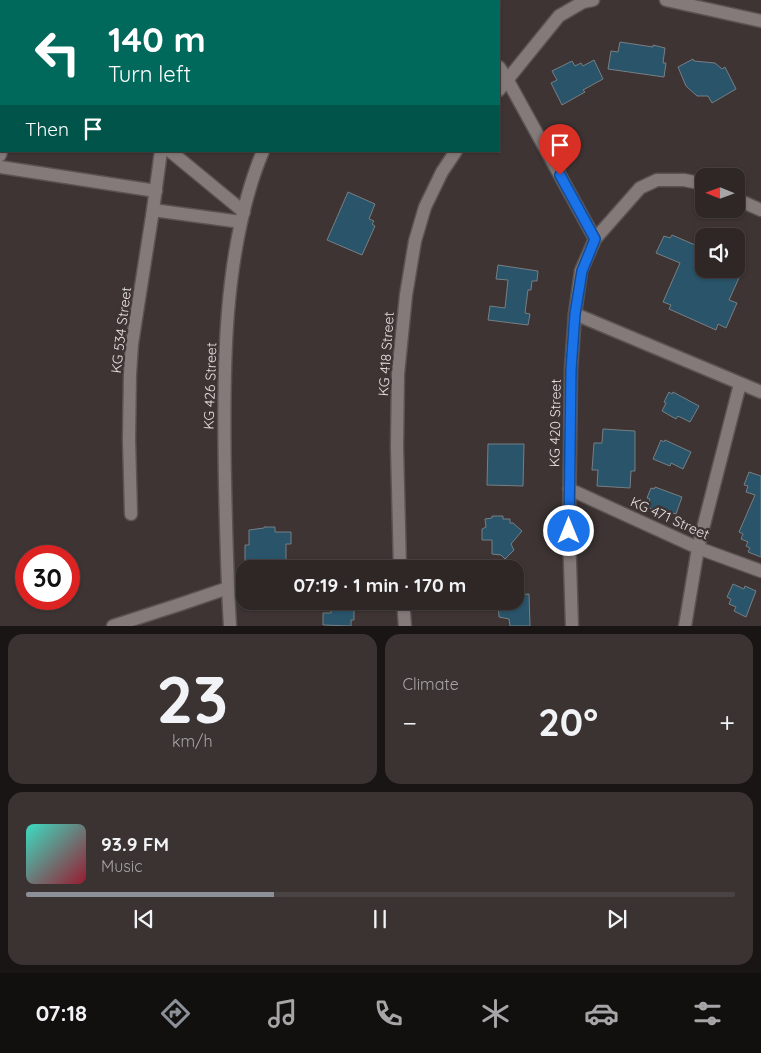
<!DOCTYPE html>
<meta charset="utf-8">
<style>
:root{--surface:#2e2726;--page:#3a3332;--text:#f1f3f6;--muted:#a7a5a7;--line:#494443;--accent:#8c9099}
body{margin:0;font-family:Quicksand,sans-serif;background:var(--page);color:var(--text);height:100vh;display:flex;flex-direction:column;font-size:19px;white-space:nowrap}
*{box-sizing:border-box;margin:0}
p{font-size:16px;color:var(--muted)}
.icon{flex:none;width:28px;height:28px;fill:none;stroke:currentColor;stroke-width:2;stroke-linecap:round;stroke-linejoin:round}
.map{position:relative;height:626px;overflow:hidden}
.panel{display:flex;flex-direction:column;gap:8px;padding:8px;background:#191515;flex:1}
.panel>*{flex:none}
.banner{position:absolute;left:0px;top:0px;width:500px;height:152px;box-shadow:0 1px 4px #0004,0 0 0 1px var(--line);background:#00695c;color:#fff;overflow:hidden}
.needle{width:32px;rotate:271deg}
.controls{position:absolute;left:695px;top:168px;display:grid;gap:10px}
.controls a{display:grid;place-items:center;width:50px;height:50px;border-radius:10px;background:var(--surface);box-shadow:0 1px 4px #0004,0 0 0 1px var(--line);font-size:25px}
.speed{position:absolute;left:15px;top:545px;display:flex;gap:10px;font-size:25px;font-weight:700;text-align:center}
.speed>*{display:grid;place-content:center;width:65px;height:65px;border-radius:50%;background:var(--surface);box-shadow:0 1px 4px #0004,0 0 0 1px var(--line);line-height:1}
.speed .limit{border:8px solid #d22;background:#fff;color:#111}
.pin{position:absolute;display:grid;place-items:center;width:42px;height:42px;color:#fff;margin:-51px -21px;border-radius:50% 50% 50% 0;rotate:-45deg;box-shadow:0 0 5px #0007}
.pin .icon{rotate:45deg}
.me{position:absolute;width:55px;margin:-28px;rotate:0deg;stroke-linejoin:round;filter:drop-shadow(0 0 4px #0008)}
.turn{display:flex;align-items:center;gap:18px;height:105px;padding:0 25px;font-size:22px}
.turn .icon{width:65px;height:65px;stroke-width:2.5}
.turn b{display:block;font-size:35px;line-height:42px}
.then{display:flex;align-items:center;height:48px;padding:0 25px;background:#0003;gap:10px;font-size:19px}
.big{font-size:38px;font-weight:700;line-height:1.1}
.panel .tile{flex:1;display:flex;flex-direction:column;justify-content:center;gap:8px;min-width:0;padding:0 18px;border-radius:15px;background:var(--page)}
.panel .dial{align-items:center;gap:0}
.dial b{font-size:65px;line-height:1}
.song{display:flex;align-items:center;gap:15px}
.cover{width:60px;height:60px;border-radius:8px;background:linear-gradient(135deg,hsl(170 70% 55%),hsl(350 70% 35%))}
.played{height:5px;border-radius:2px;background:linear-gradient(90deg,var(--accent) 35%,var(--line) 35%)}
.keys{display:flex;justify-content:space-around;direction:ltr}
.heat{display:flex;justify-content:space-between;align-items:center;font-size:28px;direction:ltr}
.panel .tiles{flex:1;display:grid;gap:8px;grid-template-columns:1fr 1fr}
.tile:last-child{grid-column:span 2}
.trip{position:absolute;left:236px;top:560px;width:288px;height:50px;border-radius:15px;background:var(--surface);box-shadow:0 1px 4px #0004,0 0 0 1px var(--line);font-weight:700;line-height:50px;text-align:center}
.tab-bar{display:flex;height:80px;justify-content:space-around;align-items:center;background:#12100f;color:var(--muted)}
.tab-bar .icon{width:35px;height:35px}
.tab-bar .active{color:var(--accent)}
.tab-bar b{font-size:22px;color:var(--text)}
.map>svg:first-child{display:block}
.building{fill:#29546a;stroke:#777f84}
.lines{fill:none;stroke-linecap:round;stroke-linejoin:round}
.street-casing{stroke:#5a5352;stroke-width:15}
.street{stroke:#847a79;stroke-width:12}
.route-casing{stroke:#114b97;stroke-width:12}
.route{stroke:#1a73e8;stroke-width:9}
.labels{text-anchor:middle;stroke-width:5;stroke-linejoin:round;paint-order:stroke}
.street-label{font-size:14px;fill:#e6e0e0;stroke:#3d3433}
</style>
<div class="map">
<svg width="761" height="626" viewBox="0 0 761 626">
<rect width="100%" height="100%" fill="#3d3433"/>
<g class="building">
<polygon points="620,42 653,47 653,45 665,48 663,63 666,63 664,77 608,69 611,51 618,52"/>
<polygon points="693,59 694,61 715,63 722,69 725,67 736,89 712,103 708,96 697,96 686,86 678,67"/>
<polygon points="594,60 603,79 583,90 585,92 562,105 551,83 557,80 552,71 572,61 575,66 581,63 583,66"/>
<polygon points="348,192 375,204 369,219 374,221 372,224 375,226 362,255 327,240"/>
<polygon points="672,235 702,248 701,251 702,252 700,258 703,260 700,269 743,269 729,300 737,303 726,328 718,324 716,330 669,309 671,305 663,302 680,263 656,253 664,236 670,238"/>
<polygon points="498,265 538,271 537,281 532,281 531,290 528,290 525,313 530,314 528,325 488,320 490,306 505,308 508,280 496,279"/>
<polygon points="669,392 672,394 673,392 699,406 690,422 678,416 676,419 662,411 666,403 664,402"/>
<polygon points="603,429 635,431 635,471 631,471 630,488 597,486 598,470 592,470 594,443 602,443"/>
<polygon points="661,440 664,442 665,440 691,452 683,469 671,463 670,466 653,459"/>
<polygon points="488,444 524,444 523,486 487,485"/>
<polygon points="749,472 761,476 761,557 748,552 750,548 746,546 748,542 741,539 743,534 739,532 755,495 746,492 748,486 744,485"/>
<polygon points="655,487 682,497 676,514 663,510 662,513 647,507 650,499 647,498 651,488 654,489"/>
<polygon points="492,516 503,516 503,519 510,519 510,523 513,523 522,531 511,544 514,550 505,559 501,555 492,554 492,540 482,540 482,529 486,527 485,519 492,518"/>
<polygon points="264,527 275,527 275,532 291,532 291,544 286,544 286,564 277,564 277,569 245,569 245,545 249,545 249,530 264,528"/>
<polygon points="733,584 744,589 745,586 756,591 746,617 734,611 736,607 729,604 731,599 727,597"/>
<polygon points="529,594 530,626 510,626 509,619 499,617 498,601 515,601 515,595"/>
<polygon points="331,601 354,601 354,620 351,620 351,626 323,625 323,613 331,613"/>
</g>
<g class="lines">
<defs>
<g id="street">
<polyline points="448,0 449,1"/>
<polyline points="666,0 761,21"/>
<polyline points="69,1 70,0"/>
<polyline points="250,1 251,0"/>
<polyline points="349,1 350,0"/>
<polyline points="499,67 507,79 595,239"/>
<polyline points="499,90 559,16 583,2 593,0"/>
<polyline points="170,151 244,212"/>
<polyline points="0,155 1,151"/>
<polyline points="0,167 156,191"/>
<polyline points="736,199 761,210"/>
<polyline points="153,210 241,222"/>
<polyline points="575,314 761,392"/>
<polyline points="569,489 698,548 761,571"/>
<polyline points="131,514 129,439 130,374 132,344 153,210 161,151"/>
<polyline points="400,569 397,447 398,374 406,295 415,241 425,207 442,172 456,151"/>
<polyline points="403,601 405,626"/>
<polyline points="113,626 181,604 228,588"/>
<path d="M230 626C227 577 226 529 225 481 223 376 222 249 263 151"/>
<polyline points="572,626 569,531 571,369 575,314 581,271 595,239 640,188 657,180 684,180 704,184"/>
<polyline points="685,626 698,548 740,384"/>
</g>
</defs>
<use href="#street" class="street-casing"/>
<use href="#street" class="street"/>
</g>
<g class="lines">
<defs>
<polyline id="route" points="560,175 595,239 582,271 575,314 571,370 569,531"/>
</defs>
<use href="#route" class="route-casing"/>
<use href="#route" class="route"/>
</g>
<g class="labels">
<g class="street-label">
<text transform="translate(121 330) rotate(-83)" y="5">KG 534 Street</text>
<text transform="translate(386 354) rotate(-86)" y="5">KG 418 Street</text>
<text transform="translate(210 386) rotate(-88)" y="5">KG 426 Street</text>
<text transform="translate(555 423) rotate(-89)" y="5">KG 420 Street</text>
<text transform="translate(670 518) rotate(24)" y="5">KG 471 Street</text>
</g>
</g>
</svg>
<div class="controls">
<a><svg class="needle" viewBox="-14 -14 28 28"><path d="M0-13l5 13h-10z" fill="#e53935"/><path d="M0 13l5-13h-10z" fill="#a7a5a7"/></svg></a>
<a><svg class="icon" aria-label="sound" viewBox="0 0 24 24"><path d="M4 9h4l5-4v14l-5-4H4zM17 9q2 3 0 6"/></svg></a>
</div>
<div class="speed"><div class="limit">30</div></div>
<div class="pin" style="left:560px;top:175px;background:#d93025"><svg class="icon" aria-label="arrive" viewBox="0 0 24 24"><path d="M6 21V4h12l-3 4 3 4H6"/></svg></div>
<svg class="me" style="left:569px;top:531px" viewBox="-20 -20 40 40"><circle r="17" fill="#1a73e8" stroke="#fff" stroke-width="3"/><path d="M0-11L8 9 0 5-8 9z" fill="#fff"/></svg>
<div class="trip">07:19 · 1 min · 170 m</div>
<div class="banner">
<div class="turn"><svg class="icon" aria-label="left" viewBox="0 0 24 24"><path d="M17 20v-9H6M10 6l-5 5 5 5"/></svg><div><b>140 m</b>Turn left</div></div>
<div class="then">Then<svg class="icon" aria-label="arrive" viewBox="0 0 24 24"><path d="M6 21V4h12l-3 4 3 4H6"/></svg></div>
</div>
</div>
<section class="panel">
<div class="tiles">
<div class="tile dial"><b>23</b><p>km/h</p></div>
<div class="tile"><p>Climate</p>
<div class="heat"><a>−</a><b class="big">20°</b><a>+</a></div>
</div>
<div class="tile">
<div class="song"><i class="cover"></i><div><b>93.9 FM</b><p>Music</p></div></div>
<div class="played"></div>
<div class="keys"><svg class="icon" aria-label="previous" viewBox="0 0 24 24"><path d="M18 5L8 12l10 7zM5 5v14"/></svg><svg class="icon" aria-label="pause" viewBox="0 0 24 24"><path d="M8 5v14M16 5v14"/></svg><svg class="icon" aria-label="next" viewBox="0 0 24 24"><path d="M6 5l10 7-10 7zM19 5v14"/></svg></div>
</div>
</div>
</section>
<nav class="tab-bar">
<b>07:18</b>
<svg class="icon active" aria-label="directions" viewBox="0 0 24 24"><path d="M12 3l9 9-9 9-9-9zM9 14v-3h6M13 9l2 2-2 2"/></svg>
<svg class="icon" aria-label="music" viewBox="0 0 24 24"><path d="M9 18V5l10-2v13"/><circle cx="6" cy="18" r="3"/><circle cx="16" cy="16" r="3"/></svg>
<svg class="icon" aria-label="phone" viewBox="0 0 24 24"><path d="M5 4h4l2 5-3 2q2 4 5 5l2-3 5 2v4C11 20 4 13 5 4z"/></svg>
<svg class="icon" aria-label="climate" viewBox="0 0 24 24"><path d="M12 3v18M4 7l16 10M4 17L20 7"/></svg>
<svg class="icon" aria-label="car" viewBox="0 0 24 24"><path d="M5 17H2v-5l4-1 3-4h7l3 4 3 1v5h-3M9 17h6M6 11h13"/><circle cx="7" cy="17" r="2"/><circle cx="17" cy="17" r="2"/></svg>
<svg class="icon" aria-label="filters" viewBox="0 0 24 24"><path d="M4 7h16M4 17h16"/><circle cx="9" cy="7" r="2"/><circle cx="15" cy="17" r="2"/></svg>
</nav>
